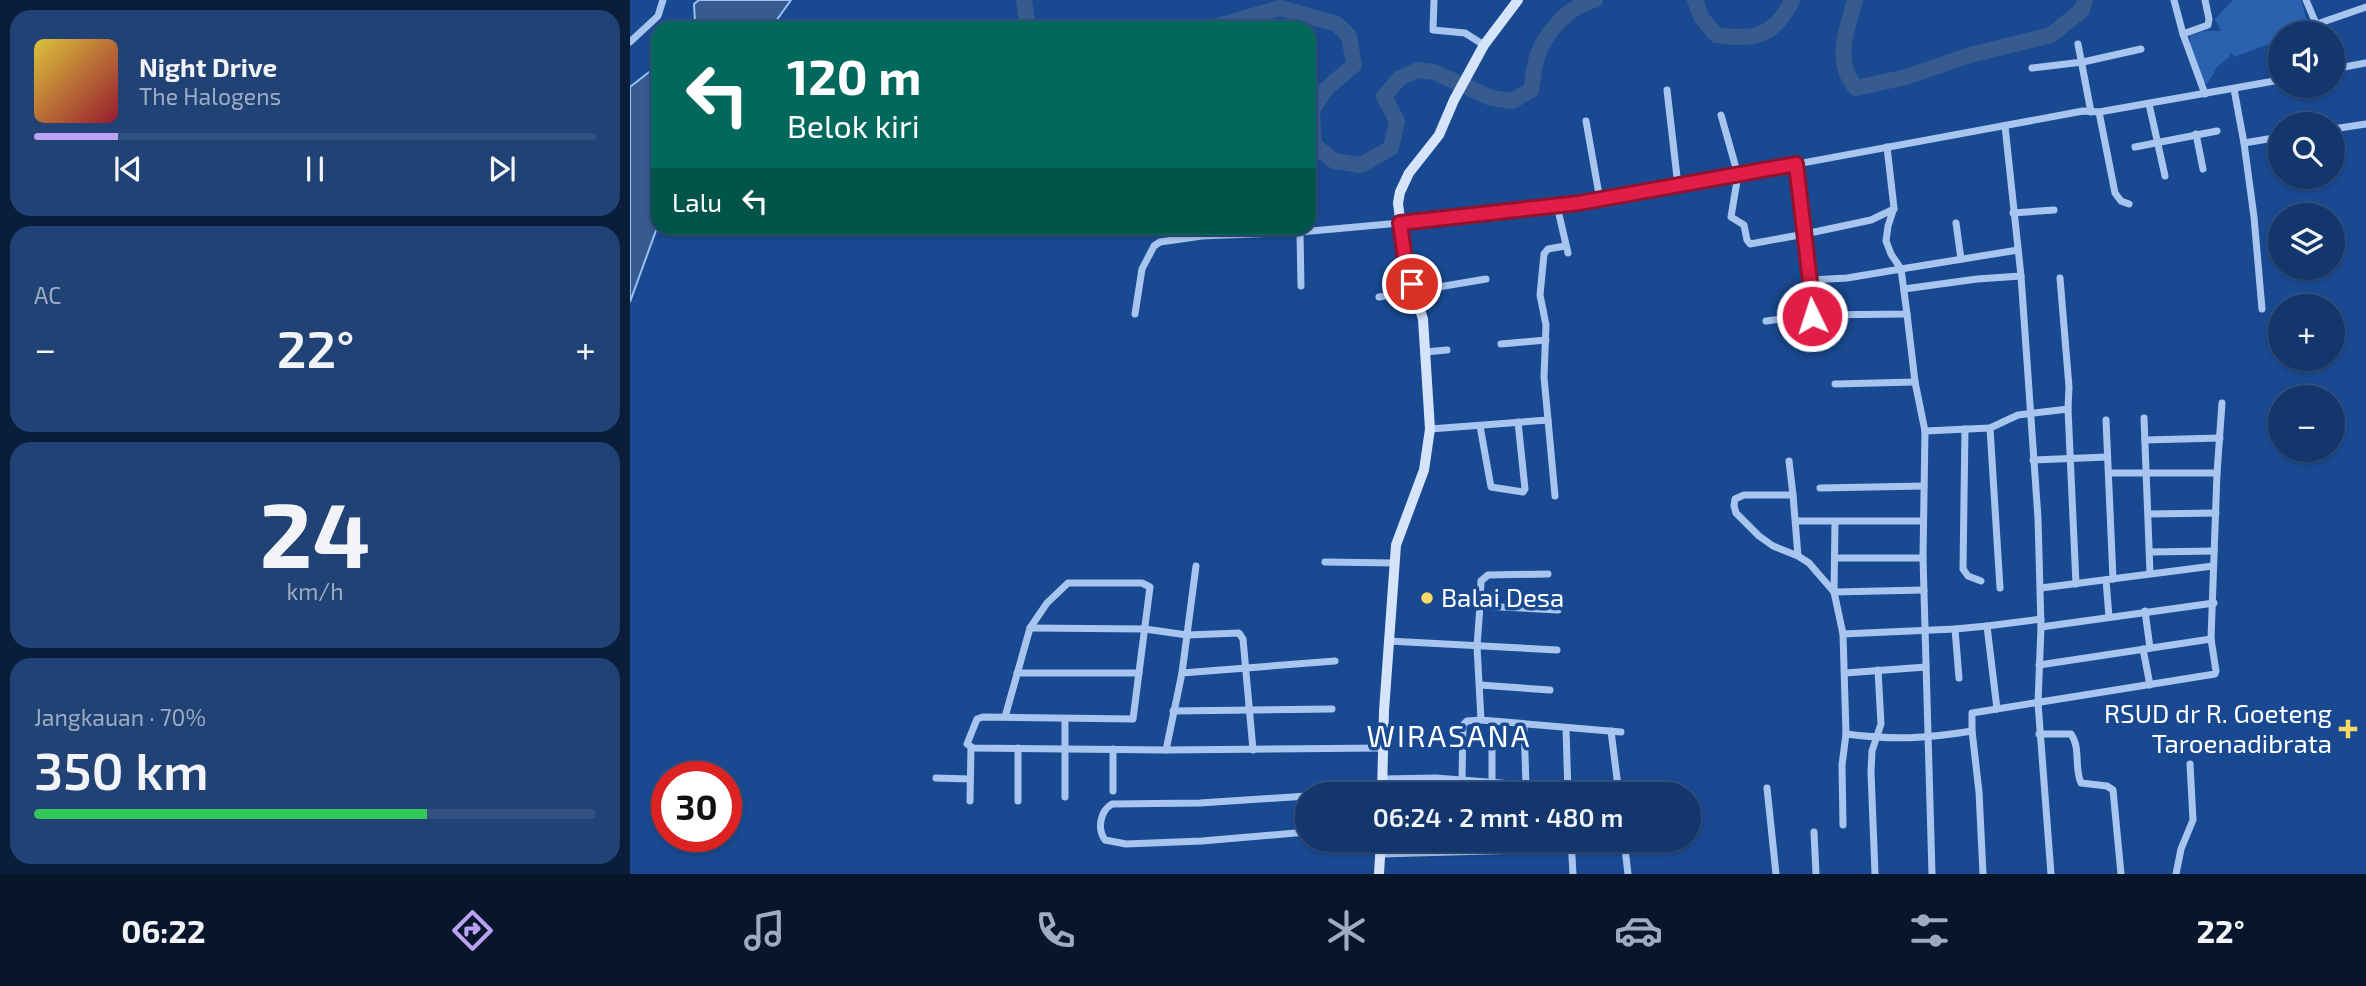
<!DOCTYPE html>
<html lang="id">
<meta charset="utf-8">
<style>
:root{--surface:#13376d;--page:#204275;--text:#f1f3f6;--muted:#9dacc2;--line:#325180;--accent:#bca0f2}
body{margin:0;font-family:"Exo 2",sans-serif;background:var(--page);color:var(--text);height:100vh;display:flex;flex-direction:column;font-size:26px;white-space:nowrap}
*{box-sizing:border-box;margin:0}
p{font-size:23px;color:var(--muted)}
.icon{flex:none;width:38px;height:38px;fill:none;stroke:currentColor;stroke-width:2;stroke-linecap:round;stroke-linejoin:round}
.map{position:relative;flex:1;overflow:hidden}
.panel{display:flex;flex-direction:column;gap:10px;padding:10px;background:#0a1e3c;width:630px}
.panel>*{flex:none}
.guide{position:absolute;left:21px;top:21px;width:665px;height:214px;border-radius:21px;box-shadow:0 2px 5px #0004,0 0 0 2px var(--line);background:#00695c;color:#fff;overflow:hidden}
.tools{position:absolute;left:1638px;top:21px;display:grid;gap:14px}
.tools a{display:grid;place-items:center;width:77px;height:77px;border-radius:50%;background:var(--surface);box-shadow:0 2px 5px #0004,0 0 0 2px var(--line);font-size:35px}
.speed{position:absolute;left:21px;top:761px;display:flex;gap:14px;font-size:35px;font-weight:700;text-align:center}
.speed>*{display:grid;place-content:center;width:91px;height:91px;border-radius:50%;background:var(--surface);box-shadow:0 2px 5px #0004,0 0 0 2px var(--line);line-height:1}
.speed .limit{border:10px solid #d22;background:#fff;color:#111}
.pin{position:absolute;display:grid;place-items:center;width:60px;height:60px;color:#fff;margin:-30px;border:4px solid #fff;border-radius:50%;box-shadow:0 2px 7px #0007}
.me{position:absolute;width:77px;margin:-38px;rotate:356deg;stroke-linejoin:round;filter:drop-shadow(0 0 5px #0008)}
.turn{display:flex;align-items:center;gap:24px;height:147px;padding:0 21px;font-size:32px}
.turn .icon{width:91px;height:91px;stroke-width:2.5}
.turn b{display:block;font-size:49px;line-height:60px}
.then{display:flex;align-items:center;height:66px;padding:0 21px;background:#0003;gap:14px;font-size:26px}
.big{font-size:52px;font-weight:600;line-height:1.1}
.panel .card{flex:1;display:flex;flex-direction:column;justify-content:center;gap:10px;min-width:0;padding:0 24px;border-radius:21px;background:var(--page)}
.panel .dial{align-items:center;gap:0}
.dial b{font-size:91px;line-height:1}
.song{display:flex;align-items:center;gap:21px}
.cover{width:84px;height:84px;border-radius:10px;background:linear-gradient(135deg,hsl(50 70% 55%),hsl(350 70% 35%))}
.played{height:7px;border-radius:4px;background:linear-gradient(90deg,var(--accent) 15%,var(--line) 15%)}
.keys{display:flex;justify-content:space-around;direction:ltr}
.heat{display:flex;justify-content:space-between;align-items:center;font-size:38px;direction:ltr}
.charge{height:10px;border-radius:5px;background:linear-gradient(90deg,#34c759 70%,var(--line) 0)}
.trip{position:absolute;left:665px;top:782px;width:406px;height:70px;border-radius:35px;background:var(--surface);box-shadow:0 2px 5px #0004,0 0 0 2px var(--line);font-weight:600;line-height:70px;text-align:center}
.tab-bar{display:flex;height:112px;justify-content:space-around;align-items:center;background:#08162c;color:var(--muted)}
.tab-bar .icon{width:49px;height:49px}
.tab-bar .on{color:var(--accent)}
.tab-bar b{font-size:32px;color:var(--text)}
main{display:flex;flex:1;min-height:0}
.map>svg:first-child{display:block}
.green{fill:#2b62af}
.water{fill:#375a8f;stroke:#9ac0f2;stroke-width:2}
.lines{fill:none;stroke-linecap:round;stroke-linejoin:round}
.river{stroke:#375a8f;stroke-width:16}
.street{stroke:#a8c5ef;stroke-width:7}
.secondary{stroke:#d5e4fb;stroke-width:10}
.route-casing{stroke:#92132f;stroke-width:18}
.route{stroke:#e11d48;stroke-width:12}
.poi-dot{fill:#ffd966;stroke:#194991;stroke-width:2.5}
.labels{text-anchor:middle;stroke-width:7;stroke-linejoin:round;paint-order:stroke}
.poi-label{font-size:26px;fill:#fff;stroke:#194991;text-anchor:start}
.quarter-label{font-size:30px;letter-spacing:2px;fill:#fff;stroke:#194991}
</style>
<main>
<section class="panel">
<div class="card">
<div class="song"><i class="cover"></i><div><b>Night Drive</b><p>The Halogens</p></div></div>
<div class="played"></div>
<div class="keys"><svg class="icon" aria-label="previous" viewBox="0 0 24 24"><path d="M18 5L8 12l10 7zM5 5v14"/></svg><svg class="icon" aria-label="pause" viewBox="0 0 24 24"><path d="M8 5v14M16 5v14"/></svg><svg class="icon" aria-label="next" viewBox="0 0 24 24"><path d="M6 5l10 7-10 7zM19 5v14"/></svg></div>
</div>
<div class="card"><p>AC</p>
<div class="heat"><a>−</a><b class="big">22°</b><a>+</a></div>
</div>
<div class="card dial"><b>24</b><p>km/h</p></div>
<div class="card"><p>Jangkauan · 70%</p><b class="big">350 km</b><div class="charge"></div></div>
</section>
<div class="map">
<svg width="1736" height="874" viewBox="0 0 1736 874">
<rect width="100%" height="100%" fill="#194991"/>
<polygon class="green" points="1603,0 1671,0 1679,30 1670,33 1650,33 1650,40 1604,57 1601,52 1599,57 1587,67 1577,84 1573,83 1560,45 1560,36 1574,31 1591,31 1585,19"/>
<g class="water">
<polygon points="69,0 161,0 141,28 62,28 65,22 64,4"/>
<polygon points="28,65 28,225 0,302 0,87"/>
</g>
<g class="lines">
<g class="river">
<polyline points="394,0 398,28"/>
<path d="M1065 0 1071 17 1086 35C1124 41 1145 36 1162 0"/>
<path d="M1225 0C1217 30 1203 61 1226 88L1276 77 1340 55 1421 35 1452 10 1455 0"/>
<path d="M581 28 650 8 707 24 719 36 724 65 696 89 682 110 684 145 704 161 731 165 761 148 767 121 754 96 770 78 788 70 804 72 861 98 882 101 901 90C903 79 904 67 907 57 915 32 940 5 965 0"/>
</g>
<g class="street">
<polyline points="804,0 803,30 835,33 854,45"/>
<polyline points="1544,0 1553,34"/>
<polyline points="1676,0 1690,33"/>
<polyline points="1687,24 1736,7"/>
<polyline points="0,42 28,16 33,0"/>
<polyline points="1448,44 1461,112"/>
<polyline points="1402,68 1453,62 1511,49"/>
<polyline points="1703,69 1736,63"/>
<polyline points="1604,89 1614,143"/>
<polyline points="1037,90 1048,186"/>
<polyline points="1575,94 1553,34 1578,25 1579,19 1575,0"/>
<polyline points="1519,104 1535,176"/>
<polyline points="1469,112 1485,193 1491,201 1499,204"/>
<polyline points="1091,115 1108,175 1101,217 1114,225 1117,240 1120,244 1175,234 1183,315"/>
<polyline points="956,121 970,200"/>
<polyline points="1375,126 1391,276 1408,518 1411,627 1408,703 1421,874"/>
<polyline points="1703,129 1736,124"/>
<polyline points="1566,134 1573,169"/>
<polyline points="1257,147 1264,208 1258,226 1256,241 1261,254 1271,269 1388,250"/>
<polyline points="1505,147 1587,131"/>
<polyline points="1166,164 1175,234 1241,220 1264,209"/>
<polyline points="927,206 938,253"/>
<polyline points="1383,213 1424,210"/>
<polyline points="1326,223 1331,259"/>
<polyline points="670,232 671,286"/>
<polyline points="1274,289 1347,279 1391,276"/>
<polyline points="749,297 856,279"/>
<polyline points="1632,309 1624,217 1614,143 1650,137"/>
<polyline points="505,314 512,269 524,246 530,242 572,236 670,232 770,223 927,206 1048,186 1453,111 1469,112 1650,80"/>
<polyline points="1277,314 1285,382 1295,431"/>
<polyline points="1136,321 1183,315 1277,314 1271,269 1217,278 1180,280"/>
<polyline points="871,344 916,340"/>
<polyline points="795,352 817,350"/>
<polyline points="1205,384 1285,382"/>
<polyline points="1438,409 1446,584"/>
<polyline points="1514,418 1520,573"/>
<polyline points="918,420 914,377 916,325 910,295 914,254 918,249 935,246"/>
<polyline points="1476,420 1483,579"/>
<polyline points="850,426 861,487 893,492 895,489 888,422"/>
<polyline points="1360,428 1370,588"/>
<polyline points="800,429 918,420 925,496"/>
<polyline points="1335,429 1333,569 1338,576 1351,581"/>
<polyline points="1515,440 1590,438"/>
<polyline points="1403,460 1477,457"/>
<polyline points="1159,461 1163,495"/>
<polyline points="1479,473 1587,473"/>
<polyline points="1190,488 1294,486"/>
<polyline points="1519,514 1586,513"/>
<polyline points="1166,521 1293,521"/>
<polyline points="1205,522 1204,592 1294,590"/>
<polyline points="1520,552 1584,551"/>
<polyline points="1168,556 1163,495 1114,495 1105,499 1104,506 1106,513 1129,536 1143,546 1168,556 1179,563 1204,592 1213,634"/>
<polyline points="1205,558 1293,558"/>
<polyline points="695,562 765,563"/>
<polyline points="1476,580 1479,617"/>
<polyline points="1411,588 1583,566"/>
<polyline points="850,606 851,581 858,575 918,574"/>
<polyline points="928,610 850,606 847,646 851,720 991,732"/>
<polyline points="1515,611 1520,648"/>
<polyline points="1411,627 1584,603"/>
<polyline points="400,628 515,629 557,635 609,633 613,639 623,750"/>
<polyline points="1325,629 1329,678"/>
<polyline points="758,641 927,650"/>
<polyline points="1513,649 1520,685"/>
<polyline points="705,661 552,673 536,750 753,748"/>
<polyline points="1409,665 1581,639"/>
<polyline points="387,673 509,673"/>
<polyline points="552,673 566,566"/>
<polyline points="1215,673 1296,667"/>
<polyline points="850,685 920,690"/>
<polyline points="1367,709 1357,626 1411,619"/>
<polyline points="543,711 702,709"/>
<polyline points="375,717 400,628 417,603 438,583 512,583 520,587 503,719 353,717 347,719 337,744 343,748 536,750"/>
<polyline points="435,719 435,797"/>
<polyline points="936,728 938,794"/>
<polyline points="981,731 989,794"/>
<path d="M1216 734C1264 740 1293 739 1342 731"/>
<path d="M1409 734H1441C1451 748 1444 768 1451 783L1477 786 1483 790 1491 874"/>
<polyline points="306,778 340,779"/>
<polyline points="752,779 806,778 896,785 894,725"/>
<polyline points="832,780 833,725 837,721 851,720"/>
<polyline points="862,783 862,722"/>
<polyline points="1137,788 1146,874"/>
<polyline points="483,791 483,749"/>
<polyline points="896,794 896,785 937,789"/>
<path d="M677 796 570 803 482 804C470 811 467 829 475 840L496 844 572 841 677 832"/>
<polyline points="340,801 341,747"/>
<polyline points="388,801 388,748"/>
<polyline points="1213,825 1212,765 1216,734 1213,634 1325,629 1357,626"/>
<polyline points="1184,832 1186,874"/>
<polyline points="896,840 895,850 919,850"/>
<polyline points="941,840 943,874"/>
<polyline points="994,840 998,874"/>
<polyline points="750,854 895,850"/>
<polyline points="1245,874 1241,772 1242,751 1251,724 1248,670"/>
<polyline points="1302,874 1293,558 1295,431 1360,428 1388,415 1438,409 1439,387 1430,278"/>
<polyline points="1353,874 1349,792 1342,731 1342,713 1585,674 1586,671 1581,639 1587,473 1592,403"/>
<polyline points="1546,874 1551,849 1563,820 1560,764"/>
</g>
<g class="secondary">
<polyline points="752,794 754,711 766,545 794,470 800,429 793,319 776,267 768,203 770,192 779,173 809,135 824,100 854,45 888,0"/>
<polyline points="749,874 751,840"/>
</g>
</g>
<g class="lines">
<defs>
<polyline id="route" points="782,284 776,267 770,223 949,203 1166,164 1182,298 1182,316"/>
</defs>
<use href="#route" class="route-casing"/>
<use href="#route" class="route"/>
</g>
<g class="poi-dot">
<circle cx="797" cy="598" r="7"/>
<path d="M1714.5 718.5h7v7h7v7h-7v7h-7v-7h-7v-7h7z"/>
</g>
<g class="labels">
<g class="poi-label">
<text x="811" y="607">Balai Desa</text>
<text x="1702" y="723" text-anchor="end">RSUD dr R. Goeteng<tspan x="1702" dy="30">Taroenadibrata</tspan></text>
</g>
<g class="quarter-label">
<text x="819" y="747">WIRASANA</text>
</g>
</g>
</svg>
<div class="tools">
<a><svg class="icon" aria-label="sound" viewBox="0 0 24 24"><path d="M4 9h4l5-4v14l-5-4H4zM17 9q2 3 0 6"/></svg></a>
<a><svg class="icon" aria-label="search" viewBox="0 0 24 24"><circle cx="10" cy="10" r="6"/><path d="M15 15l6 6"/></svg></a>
<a><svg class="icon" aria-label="layers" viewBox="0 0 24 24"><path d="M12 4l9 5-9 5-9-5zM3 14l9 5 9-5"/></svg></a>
<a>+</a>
<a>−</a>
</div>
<div class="speed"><div class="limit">30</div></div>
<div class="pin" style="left:782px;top:284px;background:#d93025"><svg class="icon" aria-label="arrive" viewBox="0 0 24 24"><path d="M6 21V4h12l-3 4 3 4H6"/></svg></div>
<svg class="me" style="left:1182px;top:316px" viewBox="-20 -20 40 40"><circle r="17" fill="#e11d48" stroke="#fff" stroke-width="3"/><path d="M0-11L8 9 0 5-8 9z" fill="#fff"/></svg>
<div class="trip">06:24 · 2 mnt · 480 m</div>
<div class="guide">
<div class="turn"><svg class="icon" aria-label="left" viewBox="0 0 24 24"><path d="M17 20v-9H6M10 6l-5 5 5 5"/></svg><div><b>120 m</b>Belok kiri</div></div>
<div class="then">Lalu<svg class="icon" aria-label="left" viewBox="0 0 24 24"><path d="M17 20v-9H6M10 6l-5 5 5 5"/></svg></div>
</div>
</div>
</main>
<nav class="tab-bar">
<b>06:22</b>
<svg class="icon on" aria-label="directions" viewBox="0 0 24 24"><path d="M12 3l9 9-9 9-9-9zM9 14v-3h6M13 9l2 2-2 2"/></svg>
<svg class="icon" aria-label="music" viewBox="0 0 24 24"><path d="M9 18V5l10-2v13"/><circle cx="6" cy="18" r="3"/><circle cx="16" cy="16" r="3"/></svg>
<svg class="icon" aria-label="phone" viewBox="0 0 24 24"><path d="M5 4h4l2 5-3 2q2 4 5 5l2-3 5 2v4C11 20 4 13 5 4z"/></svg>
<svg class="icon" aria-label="climate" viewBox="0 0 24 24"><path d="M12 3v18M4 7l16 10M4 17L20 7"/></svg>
<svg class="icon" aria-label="car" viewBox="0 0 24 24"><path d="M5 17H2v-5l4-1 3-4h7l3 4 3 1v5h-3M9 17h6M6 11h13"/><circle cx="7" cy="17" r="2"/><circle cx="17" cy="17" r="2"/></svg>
<svg class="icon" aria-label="filters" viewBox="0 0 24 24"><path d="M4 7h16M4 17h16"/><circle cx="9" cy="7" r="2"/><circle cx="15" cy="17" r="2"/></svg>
<b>22°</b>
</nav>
